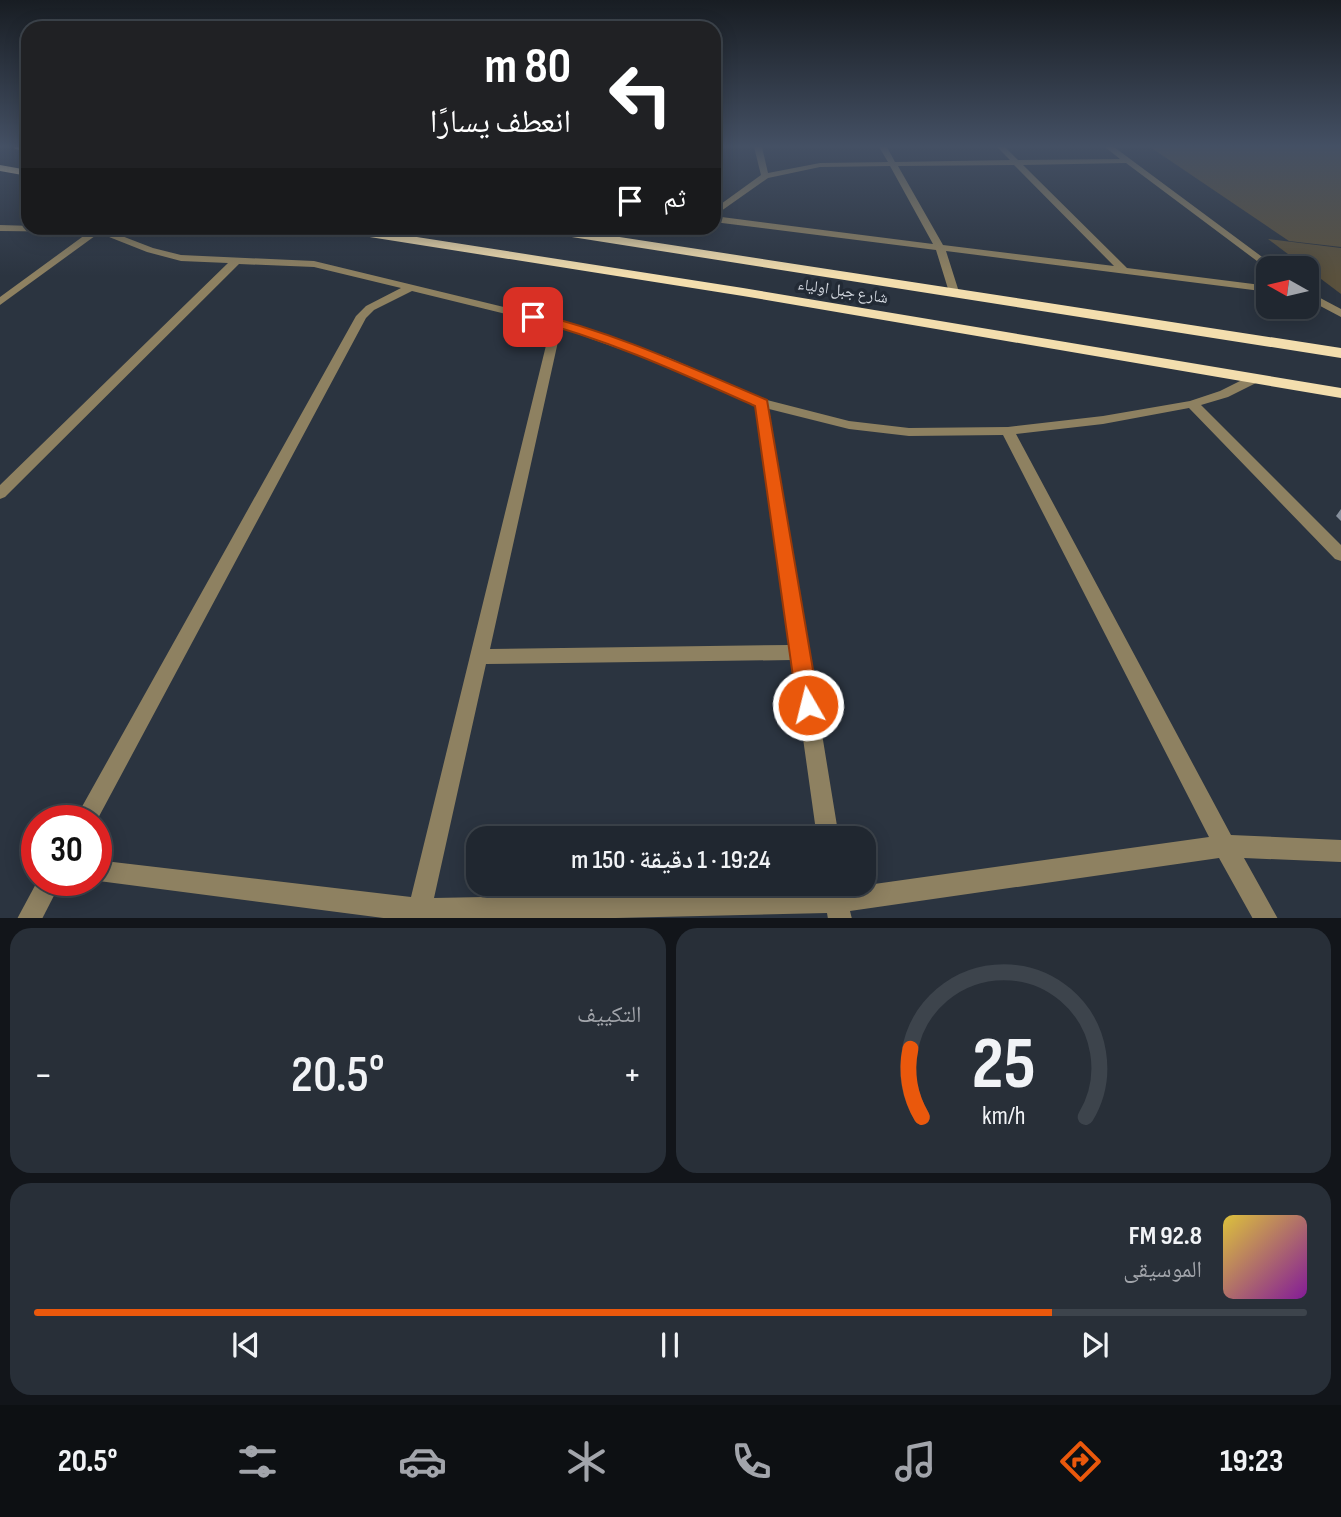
<!DOCTYPE html>
<html lang="ar">
<meta charset="utf-8">
<style>
:root{--surface:#202730;--page:#282f38;--text:#f1f3f6;--muted:#a2a5ab;--line:#3d444c;--accent:#ea580c}
body{margin:0;font-family:"Sofia Sans Condensed","Noto Naskh Arabic",sans-serif;background:var(--page);color:var(--text);direction:rtl;height:100vh;display:flex;flex-direction:column;font-size:26px;white-space:nowrap}
*{box-sizing:border-box;margin:0}
p{font-size:23px;color:var(--muted)}
.icon{flex:none;width:38px;height:38px;fill:none;stroke:currentColor;stroke-width:2;stroke-linecap:round;stroke-linejoin:round}
.map{position:relative;height:918px;overflow:hidden;direction:ltr}
.details{display:flex;flex-direction:column;gap:10px;padding:10px;background:#12151a;flex:1}
.details>*{flex:none}
.hud{position:absolute;left:21px;top:21px;width:700px;height:214px;border-radius:21px;box-shadow:0 4px 18px #0003,0 0 0 2px var(--line);direction:rtl;background:#202124;color:#fff;overflow:hidden}
.needle{width:46px;rotate:278deg}
.fabs{position:absolute;left:1256px;top:256px;display:grid;gap:14px}
.fabs a{display:grid;place-items:center;width:63px;height:63px;border-radius:14px;background:var(--surface);box-shadow:0 4px 18px #0003,0 0 0 2px var(--line);font-size:35px}
.speed{position:absolute;left:21px;top:805px;display:flex;gap:14px;font-size:35px;font-weight:700;text-align:center}
.speed>*{display:grid;place-content:center;width:91px;height:91px;border-radius:50%;background:var(--surface);box-shadow:0 4px 18px #0003,0 0 0 2px var(--line);line-height:1}
.speed .limit{border:10px solid #d22;background:#fff;color:#111}
.pin{position:absolute;display:grid;place-items:center;width:60px;height:60px;color:#fff;margin:-30px;border-radius:14px;box-shadow:0 4px 10px #0006}
.me{position:absolute;width:77px;margin:-38px;rotate:352deg;stroke-linejoin:round;filter:drop-shadow(0 0 5px #0008)}
.turn{display:flex;align-items:center;gap:24px;height:147px;padding:0 35px;font-size:32px}
.turn .icon{width:91px;height:91px;stroke-width:2.5}
.turn b{display:block;font-size:49px;line-height:60px}
.then{display:flex;align-items:center;height:66px;padding:0 35px;background:#0003;gap:14px;font-size:26px}
.big{font-size:52px;font-weight:600;line-height:1.1}
.details .card{flex:1;display:flex;flex-direction:column;justify-content:center;gap:10px;min-width:0;padding:0 24px;border-radius:21px;background:var(--page)}
.details .dial{align-items:center;gap:0}
.dial svg{height:182px;overflow:visible;fill:none;stroke:var(--line);stroke-width:7;stroke-linecap:round;text-anchor:middle}
.dial text{fill:var(--text);stroke:none}
.song{display:flex;align-items:center;gap:21px}
.cover{width:84px;height:84px;border-radius:10px;background:linear-gradient(135deg,hsl(50 70% 55%),hsl(290 70% 35%))}
.played{height:7px;border-radius:4px;background:linear-gradient(90deg,var(--accent) 80%,var(--line) 80%)}
.keys{display:flex;justify-content:space-around;direction:ltr}
.heat{display:flex;justify-content:space-between;align-items:center;font-size:38px;direction:ltr}
.details .tiles{flex:1;display:grid;gap:10px;grid-template-columns:1fr 1fr}
.card:last-child{grid-column:span 2}
.trip{position:absolute;left:466px;top:826px;width:410px;height:70px;border-radius:21px;background:var(--surface);box-shadow:0 4px 18px #0003,0 0 0 2px var(--line);font-weight:600;line-height:70px;text-align:center;direction:rtl}
.tab-bar{display:flex;height:112px;justify-content:space-around;align-items:center;background:#0d1013;color:var(--muted)}
.tab-bar .icon{width:49px;height:49px}
.tab-bar .active{color:var(--accent)}
.tab-bar b{font-size:32px;color:var(--text)}
.map>svg:first-child{display:block}
.green{fill:#5a513d}
.lines{fill:none;stroke-linecap:round;stroke-linejoin:round}
.minor{fill:#8e8161;fill-rule:evenodd}
.trunk{fill:#f3deae;fill-rule:evenodd}
.wall{fill:#87909d}
.route{fill:#ea580c;stroke:#983908;stroke-width:2}
.labels{text-anchor:middle;stroke-width:7;stroke-linejoin:round;paint-order:stroke}
.far-street-label{font-size:16px;fill:#d5dae2;stroke:#222a35}
</style>
<div class="map">
<svg width="1341" height="919" viewBox="0 0 1341 919">
<rect width="100%" height="100%" fill="#2b3440"/>
<g class="green">
<polygon points="1150,147 1341,147 1341,247 1289,241"/>
<polygon points="1268,239 1341,248 1341,294"/>
</g>
<g class="lines">
<g class="minor">
<path d="M754 147H762L768 173 820 163 888 162 879 147H887L895 162 1010 160 997 147H1005L1018 160 1120 159 1105 147H1114L1277 268H1269V270L1126 163 1023 165 1127 268 1269 286V292L946 251 959 292 954 295 949 292 936 250 714 222V216L933 244 890 166 820 167 768 178 714 216V209L761 175ZM1014 165 1114 266 943 245 898 166Z"/>
<path d="M0 225 101 228 153 248 181 255 314 261 561 321 667 357 767 400 849 421 909 428 1008 427 1103 416 1190 401 1220 391 1250 376H1258L1260 379 1258 382 1228 397 1201 405 1341 545V561L1335 559 1189 408 1103 424 1016 434 1231 835 1341 840V862L1244 858 1278 919H1253L1219 858 850 911 852 919H828L827 913 574 919H391L91 880H96V860L411 897 551 325 412 291 374 310 366 318 96 822 74 821 356 316 366 306 401 288 314 267 239 264 5 497 0 499V485L228 263 181 261 147 252 99 233 0 305V297L89 232 0 231ZM561 328 659 363 756 405 790 645 490 649ZM769 409 849 429 909 436 1003 435 1209 837 846 888 845 884H823V890L434 898 486 664 792 660 817 838H839Z"/>
<polygon points="1307,291 1341,309 1341,317 1307,299"/>
<polygon points="38,880 62,880 42,919 17,919"/>
</g>
<g class="trunk">
<polygon points="14,147 28,147 28,151 15,149"/>
<polygon points="0,165 28,170 28,176 0,171"/>
<polygon points="332,228 359,228 743,288 1341,388 1341,398 743,296 338,232"/>
<polygon points="534,228 561,228 1341,348 1341,358 540,232"/>
</g>
</g>
<polygon class="wall" points="1341,509 1341,521 1336,516"/>
<linearGradient id="sky" x2="0" y2="1"><stop stop-color="#181d23"/><stop offset="0.53" stop-color="#445064"/><stop offset="1" stop-color="#445064" stop-opacity="0"/></linearGradient>
<rect width="1341" height="276" fill="url(#sky)"/>
<path class="route" d="M533 313C614 332 691 368 767 400L819 705 816 712 808 715 800 712 797 705 755 406C681 373 607 339 528 319L526 317Z"/>
<g class="labels">
<g class="far-street-label">
<text transform="translate(843 290) rotate(9)" y="6">شارع جبل اولياء</text>
</g>
</g>
</svg>
<div class="fabs">
<a><svg class="needle" viewBox="-14 -14 28 28"><path d="M0-13l5 13h-10z" fill="#e53935"/><path d="M0 13l5-13h-10z" fill="#a2a5ab"/></svg></a>
</div>
<div class="speed"><div class="limit">30</div></div>
<div class="pin" style="left:533px;top:317px;background:#d93025"><svg class="icon" aria-label="arrive" viewBox="0 0 24 24"><path d="M6 21V4h12l-3 4 3 4H6"/></svg></div>
<svg class="me" style="left:808px;top:705px" viewBox="-20 -20 40 40"><circle r="17" fill="#ea580c" stroke="#fff" stroke-width="3"/><path d="M0-11L8 9 0 5-8 9z" fill="#fff"/></svg>
<div class="trip">19:24 · 1 دقيقة · 150 m</div>
<div class="hud">
<div class="turn"><svg class="icon" aria-label="left" viewBox="0 0 24 24"><path d="M17 20v-9H6M10 6l-5 5 5 5"/></svg><div><b>80 m</b>انعطف يسارًا</div></div>
<div class="then">ثم<svg class="icon" aria-label="arrive" viewBox="0 0 24 24"><path d="M6 21V4h12l-3 4 3 4H6"/></svg></div>
</div>
</div>
<section class="details">
<div class="tiles">
<div class="card dial"><svg viewBox="0 0 100 80">
<path d="M14 69A42 42 0 1 1 86 69"/>
<path d="M14 69A42 42 0 0 1 9 39" stroke="#ea580c"/>
<text x="50" y="56" font-size="32" font-weight="700">25</text>
<text x="50" y="72" font-size="11">km/h</text>
</svg></div>
<div class="card"><p>التكييف</p>
<div class="heat"><a>−</a><b class="big">20.5°</b><a>+</a></div>
</div>
<div class="card">
<div class="song"><i class="cover"></i><div><b>92.8 FM</b><p>الموسيقى</p></div></div>
<div class="played"></div>
<div class="keys"><svg class="icon" aria-label="previous" viewBox="0 0 24 24"><path d="M18 5L8 12l10 7zM5 5v14"/></svg><svg class="icon" aria-label="pause" viewBox="0 0 24 24"><path d="M8 5v14M16 5v14"/></svg><svg class="icon" aria-label="next" viewBox="0 0 24 24"><path d="M6 5l10 7-10 7zM19 5v14"/></svg></div>
</div>
</div>
</section>
<nav class="tab-bar">
<b>19:23</b>
<svg class="icon active" aria-label="directions" viewBox="0 0 24 24"><path d="M12 3l9 9-9 9-9-9zM9 14v-3h6M13 9l2 2-2 2"/></svg>
<svg class="icon" aria-label="music" viewBox="0 0 24 24"><path d="M9 18V5l10-2v13"/><circle cx="6" cy="18" r="3"/><circle cx="16" cy="16" r="3"/></svg>
<svg class="icon" aria-label="phone" viewBox="0 0 24 24"><path d="M5 4h4l2 5-3 2q2 4 5 5l2-3 5 2v4C11 20 4 13 5 4z"/></svg>
<svg class="icon" aria-label="climate" viewBox="0 0 24 24"><path d="M12 3v18M4 7l16 10M4 17L20 7"/></svg>
<svg class="icon" aria-label="car" viewBox="0 0 24 24"><path d="M5 17H2v-5l4-1 3-4h7l3 4 3 1v5h-3M9 17h6M6 11h13"/><circle cx="7" cy="17" r="2"/><circle cx="17" cy="17" r="2"/></svg>
<svg class="icon" aria-label="filters" viewBox="0 0 24 24"><path d="M4 7h16M4 17h16"/><circle cx="9" cy="7" r="2"/><circle cx="15" cy="17" r="2"/></svg>
<b>20.5°</b>
</nav>
